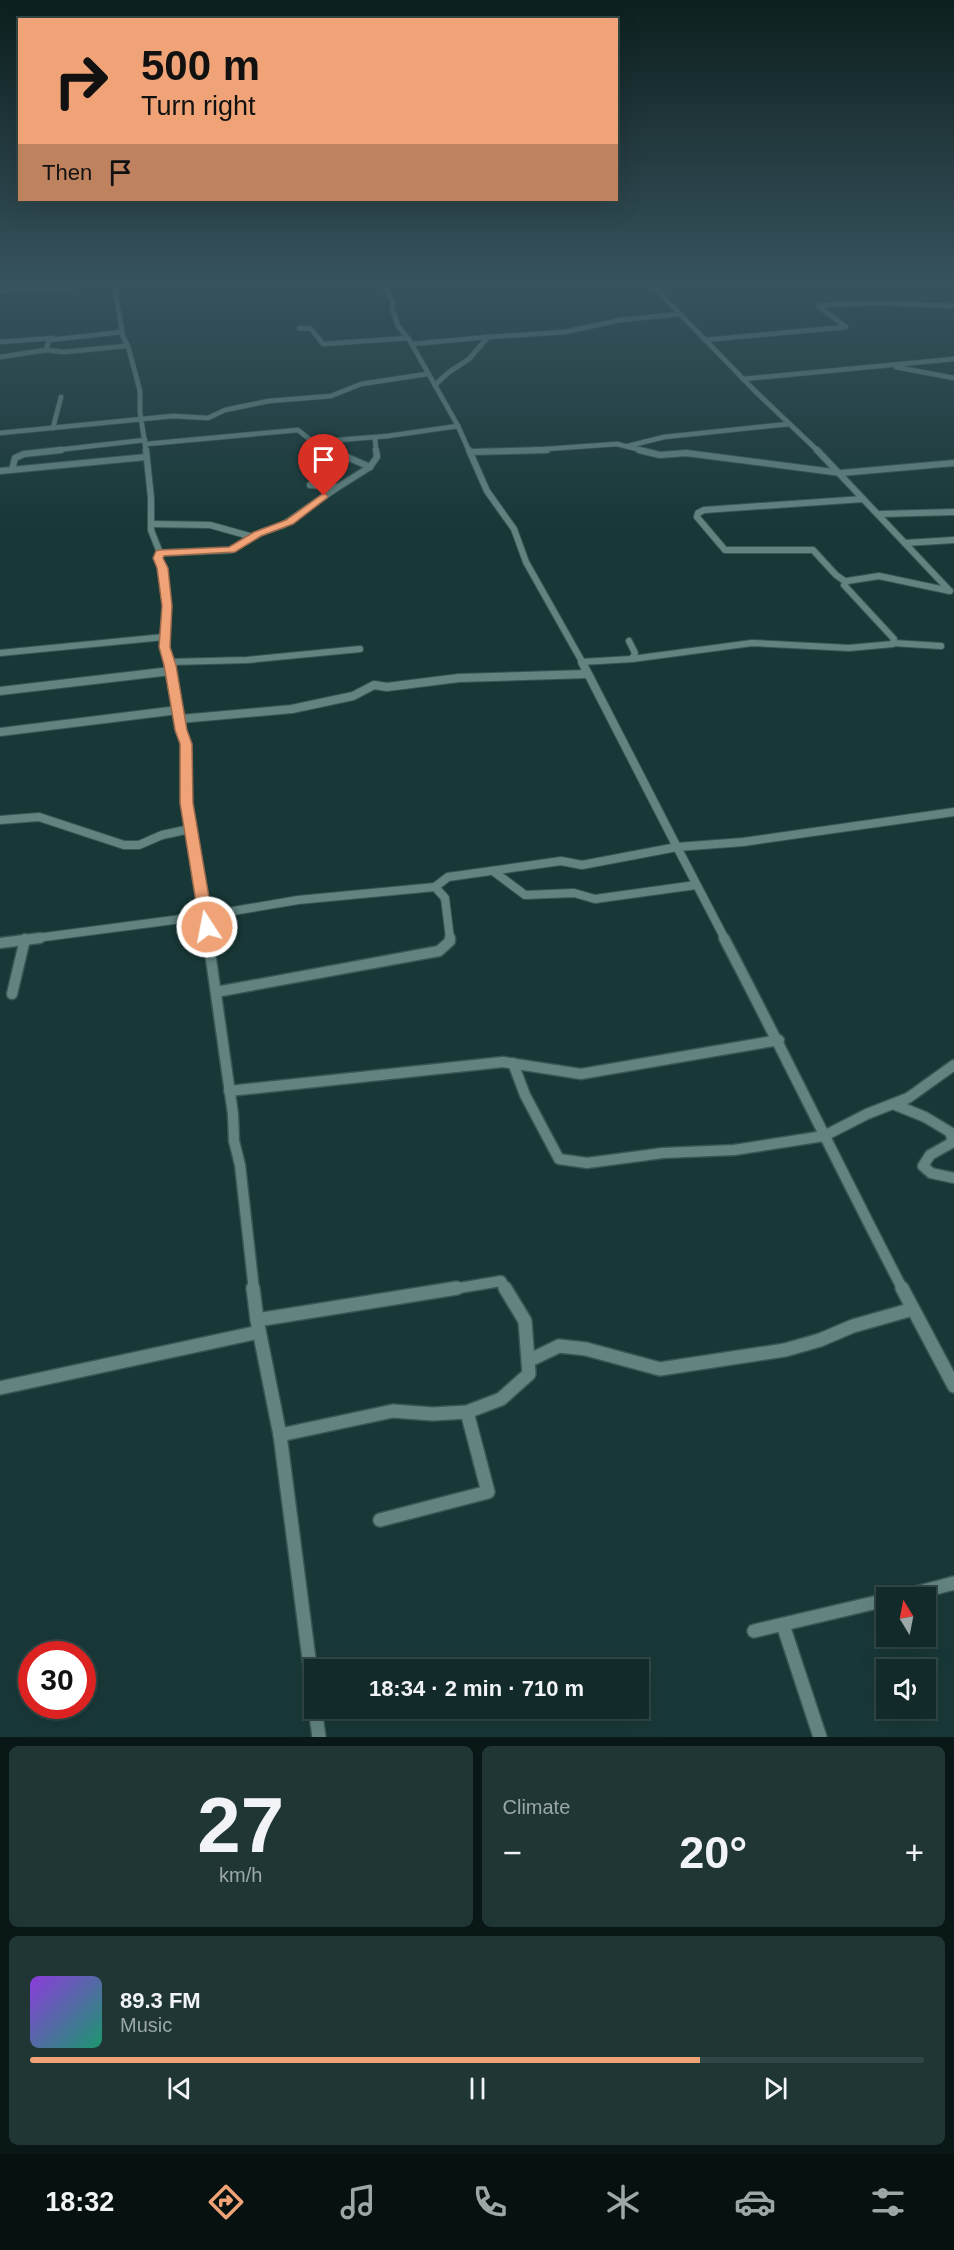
<!DOCTYPE html>
<meta charset="utf-8">
<style>
:root{--surface:#122a29;--page:#1f3635;--text:#f1f3f6;--muted:#9ca7a8;--line:#314646;--accent:#efa377}
body{margin:0;font-family:Arial,sans-serif;background:var(--page);color:var(--text);height:100vh;display:flex;flex-direction:column;font-size:22px;white-space:nowrap}
*{box-sizing:border-box;margin:0}
p{font-size:20px;color:var(--muted)}
.icon{flex:none;width:33px;height:33px;fill:none;stroke:currentColor;stroke-width:2;stroke-linecap:round;stroke-linejoin:round}
.map{position:relative;height:1737px;overflow:hidden}
.sheet{display:flex;flex-direction:column;gap:9px;padding:9px;background:#0a1717;flex:1}
.sheet>*{flex:none}
.guide{position:absolute;left:18px;top:18px;width:600px;height:183px;border-radius:0px;box-shadow:0 6px 24px #0002,0 0 0 2px var(--line);background:#efa377;color:#111;overflow:hidden}
.needle{width:39px;rotate:350deg}
.controls{position:absolute;left:876px;top:1587px;display:grid;gap:12px}
.controls a{display:grid;place-items:center;width:60px;height:60px;border-radius:0px;background:var(--surface);box-shadow:0 6px 24px #0002,0 0 0 2px var(--line);font-size:30px}
.speed{position:absolute;left:18px;top:1641px;display:flex;gap:12px;font-size:30px;font-weight:700;text-align:center}
.speed>*{display:grid;place-content:center;width:78px;height:78px;border-radius:50%;background:var(--surface);box-shadow:0 6px 24px #0002,0 0 0 2px var(--line);line-height:1}
.speed .limit{border:9px solid #d22;background:#fff;color:#111}
.pin{position:absolute;display:grid;place-items:center;width:51px;height:51px;color:#fff;margin:-62px -26px;border-radius:50% 50% 50% 0;rotate:-45deg;box-shadow:0 0 6px #0007}
.pin .icon{rotate:45deg}
.me{position:absolute;width:66px;margin:-33px;rotate:349deg;stroke-linejoin:round;filter:drop-shadow(0 0 4px #0008)}
.turn{display:flex;align-items:center;gap:21px;height:126px;padding:0 24px;font-size:27px}
.turn .icon{width:78px;height:78px;stroke-width:2.5}
.turn b{display:block;font-size:42px;line-height:51px}
.then{display:flex;align-items:center;height:57px;padding:0 24px;background:#0003;gap:12px;font-size:22px}
.big{font-size:45px;font-weight:700;line-height:1.1}
.sheet .card{flex:1;display:flex;flex-direction:column;justify-content:center;gap:9px;min-width:0;padding:0 21px;border-radius:9px;background:var(--page)}
.sheet .dial{align-items:center;gap:0}
.dial b{font-size:78px;line-height:1}
.song{display:flex;align-items:center;gap:18px}
.cover{width:72px;height:72px;border-radius:9px;background:linear-gradient(135deg,hsl(270 70% 55%),hsl(160 70% 35%))}
.played{height:6px;border-radius:3px;background:linear-gradient(90deg,var(--accent) 75%,var(--line) 75%)}
.keys{display:flex;justify-content:space-around;direction:ltr}
.heat{display:flex;justify-content:space-between;align-items:center;font-size:33px;direction:ltr}
.sheet .tiles{flex:1;display:grid;gap:9px;grid-template-columns:1fr 1fr}
.card:last-child{grid-column:span 2}
.trip{position:absolute;left:304px;top:1659px;width:345px;height:60px;border-radius:0px;background:var(--surface);box-shadow:0 6px 24px #0002,0 0 0 2px var(--line);font-weight:700;line-height:60px;text-align:center}
.dock{display:flex;height:96px;justify-content:space-around;align-items:center;background:#071110;color:var(--muted)}
.dock .icon{width:42px;height:42px}
.dock .current{color:var(--accent)}
.dock b{font-size:27px;color:var(--text)}
.map>svg:first-child{display:block}
.lines{fill:none;stroke-linecap:round;stroke-linejoin:round}
.street-far4-casing{stroke:#385654;stroke-width:6}
.street-far3-casing{stroke:#385654;stroke-width:8}
.street-far2-casing{stroke:#385654;stroke-width:10}
.street-far1-casing{stroke:#385654;stroke-width:13}
.street-casing{stroke:#385654;stroke-width:16}
.street-far4{stroke:#628481;stroke-width:4.5}
.street-far3{stroke:#628481;stroke-width:6}
.street-far2{stroke:#628481;stroke-width:8}
.street-far1{stroke:#628481;stroke-width:10}
.street{stroke:#628481;stroke-width:13}
.route{fill:#efa377;stroke:#9b6a4d;stroke-width:1.5}
</style>
<div class="map">
<svg width="954" height="1737" viewBox="0 0 954 1737">
<rect width="100%" height="100%" fill="#183837"/>
<g class="lines">
<defs>
<g id="street-far4">
<polyline points="114,283 123,337 128,346 140,391 140,412 146,451"/>
<polyline points="382,283 393,302 392,307 398,326 410,341 458,426 469,451"/>
<polyline points="650,283 754,390 818,451"/>
<polyline points="0,291 117,283"/>
<polyline points="299,328 311,329 323,344 408,338"/>
<polyline points="705,340 846,327 818,306 824,305 880,303 954,306"/>
<polyline points="0,342 53,338"/>
<polyline points="412,344 488,337"/>
<polyline points="46,350 49,340 122,332"/>
<polyline points="0,357 46,350 64,352 126,346"/>
<polyline points="896,367 954,378"/>
<polyline points="743,379 954,359"/>
<polyline points="435,385 449,372 469,359 488,337 565,332 620,320 679,314"/>
<polyline points="53,428 61,397"/>
<polyline points="0,433 173,416 208,418 225,410 269,401 331,396 361,384 427,374"/>
<polyline points="375,437 376,451"/>
<polyline points="146,444 298,430 313,442 388,436 458,426"/>
<polyline points="316,444 335,451"/>
<polyline points="628,446 664,437 789,424"/>
<polyline points="48,451 145,440"/>
<polyline points="517,451 617,444 645,451"/>
</g>
<g id="street-far3">
<path d="M146 450 151 498V530L160 553 158 558C172 593 162 630 169 665"/>
<polyline points="469,450 487,491 514,529 526,562 584,665"/>
<polyline points="639,450 660,455 686,453 841,473 954,463"/>
<polyline points="817,450 949,590"/>
<polyline points="470,452 547,450"/>
<polyline points="370,467 377,457 376,450"/>
<polyline points="12,470 15,458 24,454 61,450"/>
<polyline points="0,471 146,457"/>
<polyline points="310,485 338,487 370,467 331,450"/>
<polyline points="880,514 954,512"/>
<polyline points="152,524 210,525 253,537"/>
<polyline points="905,543 954,540"/>
<polyline points="160,553 231,550 262,532 283,525 338,487"/>
<polyline points="846,582 836,575 813,550 725,550 697,517 698,513 704,510 863,499"/>
<polyline points="893,643 941,646"/>
<polyline points="0,653 164,637"/>
<polyline points="632,659 752,643 849,648 893,644 894,639 844,585 847,581 879,576 950,591"/>
<polyline points="169,662 247,660 360,649"/>
<polyline points="581,662 632,659 635,653 629,641"/>
</g>
<g id="street-far2">
<polyline points="168,664 181,730 186,744 186,803 209,939"/>
<polyline points="0,691 171,671"/>
<polyline points="180,719 292,709 353,696 374,685 387,687 459,678 587,674"/>
<polyline points="0,732 178,710"/>
<polyline points="0,820 39,817 124,845 139,845 162,835 190,829"/>
<polyline points="493,871 525,895 574,893 595,899 696,885"/>
<polyline points="435,887 445,898 450,939"/>
<polyline points="29,939 204,916 298,900 435,887 448,877 561,861 582,865 677,847 583,664"/>
<polyline points="725,939 677,847 743,842 954,812"/>
</g>
<g id="street-far1">
<polyline points="208,938 233,1114 234,1141 240,1165 254,1290"/>
<path d="M724 938C785 1054 842 1173 903 1290"/>
<polyline points="0,943 40,938"/>
<polyline points="216,992 439,951 450,941 450,938"/>
<polyline points="12,994 25,939"/>
<polyline points="513,1063 525,1095 559,1159 587,1163 663,1153 734,1150 824,1136 867,1114 908,1098 954,1065"/>
<polyline points="229,1091 503,1062 581,1074 779,1040"/>
<polyline points="893,1104 925,1117 950,1132 953,1142 930,1155 923,1166 931,1173 954,1178"/>
<polyline points="447,1290 501,1281 506,1290"/>
</g>
<g id="street">
<polyline points="253,1288 257,1320 280,1435 315,1705"/>
<polyline points="902,1288 954,1386"/>
<polyline points="257,1320 457,1288"/>
<polyline points="530,1360 559,1346 586,1349 660,1369 785,1350 820,1340 853,1326 913,1309"/>
<polyline points="0,1388 259,1332"/>
<polyline points="280,1435 393,1411 433,1414 467,1412 501,1399 529,1374 525,1321 505,1288"/>
<polyline points="380,1520 488,1492 467,1412"/>
<polyline points="897,1598 954,1583"/>
<polyline points="783,1625 820,1737"/>
<polyline points="754,1631 886,1600"/>
<polyline points="315,1708 319,1737"/>
</g>
</defs>
<use href="#street-far4" class="street-far4-casing"/>
<use href="#street-far3" class="street-far3-casing"/>
<use href="#street-far2" class="street-far2-casing"/>
<use href="#street-far1" class="street-far1-casing"/>
<use href="#street" class="street-casing"/>
<use href="#street-far4" class="street-far4"/>
<use href="#street-far3" class="street-far3"/>
<use href="#street-far2" class="street-far2"/>
<use href="#street-far1" class="street-far1"/>
<use href="#street" class="street"/>
</g>
<linearGradient id="sky" x2="0" y2="1"><stop stop-color="#0d1f1e"/><stop offset="0.54" stop-color="#37535e"/><stop offset="1" stop-color="#37535e" stop-opacity="0"/></linearGradient>
<rect width="954" height="526" fill="url(#sky)"/>
<polygon class="route" points="324,493 328,496 327,498 293,524 261,536 235,552 164,556 163,558 168,568 172,606 170,647 176,665 187,730 192,744 193,803 214,927 207,932 200,927 180,803 180,744 175,730 164,665 159,647 162,606 157,568 153,558 156,551 160,550 229,547 254,532 286,520"/>
</svg>
<div class="controls">
<a><svg class="needle" viewBox="-14 -14 28 28"><path d="M0-13l5 13h-10z" fill="#e53935"/><path d="M0 13l5-13h-10z" fill="#9ca7a8"/></svg></a>
<a><svg class="icon" aria-label="sound" viewBox="0 0 24 24"><path d="M4 9h4l5-4v14l-5-4H4zM17 9q2 3 0 6"/></svg></a>
</div>
<div class="speed"><div class="limit">30</div></div>
<div class="pin" style="left:324px;top:496px;background:#d93025"><svg class="icon" aria-label="arrive" viewBox="0 0 24 24"><path d="M6 21V4h12l-3 4 3 4H6"/></svg></div>
<svg class="me" style="left:207px;top:927px" viewBox="-20 -20 40 40"><circle r="17" fill="#efa377" stroke="#fff" stroke-width="3"/><path d="M0-11L8 9 0 5-8 9z" fill="#fff"/></svg>
<div class="trip">18:34 · 2 min · 710 m</div>
<div class="guide">
<div class="turn"><svg class="icon" aria-label="right" viewBox="0 0 24 24"><path d="M7 20v-9h11M14 6l5 5-5 5"/></svg><div><b>500 m</b>Turn right</div></div>
<div class="then">Then<svg class="icon" aria-label="arrive" viewBox="0 0 24 24"><path d="M6 21V4h12l-3 4 3 4H6"/></svg></div>
</div>
</div>
<section class="sheet">
<div class="tiles">
<div class="card dial"><b>27</b><p>km/h</p></div>
<div class="card"><p>Climate</p>
<div class="heat"><a>−</a><b class="big">20°</b><a>+</a></div>
</div>
<div class="card">
<div class="song"><i class="cover"></i><div><b>89.3 FM</b><p>Music</p></div></div>
<div class="played"></div>
<div class="keys"><svg class="icon" aria-label="previous" viewBox="0 0 24 24"><path d="M18 5L8 12l10 7zM5 5v14"/></svg><svg class="icon" aria-label="pause" viewBox="0 0 24 24"><path d="M8 5v14M16 5v14"/></svg><svg class="icon" aria-label="next" viewBox="0 0 24 24"><path d="M6 5l10 7-10 7zM19 5v14"/></svg></div>
</div>
</div>
</section>
<nav class="dock">
<b>18:32</b>
<svg class="icon current" aria-label="directions" viewBox="0 0 24 24"><path d="M12 3l9 9-9 9-9-9zM9 14v-3h6M13 9l2 2-2 2"/></svg>
<svg class="icon" aria-label="music" viewBox="0 0 24 24"><path d="M9 18V5l10-2v13"/><circle cx="6" cy="18" r="3"/><circle cx="16" cy="16" r="3"/></svg>
<svg class="icon" aria-label="phone" viewBox="0 0 24 24"><path d="M5 4h4l2 5-3 2q2 4 5 5l2-3 5 2v4C11 20 4 13 5 4z"/></svg>
<svg class="icon" aria-label="climate" viewBox="0 0 24 24"><path d="M12 3v18M4 7l16 10M4 17L20 7"/></svg>
<svg class="icon" aria-label="car" viewBox="0 0 24 24"><path d="M5 17H2v-5l4-1 3-4h7l3 4 3 1v5h-3M9 17h6M6 11h13"/><circle cx="7" cy="17" r="2"/><circle cx="17" cy="17" r="2"/></svg>
<svg class="icon" aria-label="filters" viewBox="0 0 24 24"><path d="M4 7h16M4 17h16"/><circle cx="9" cy="7" r="2"/><circle cx="15" cy="17" r="2"/></svg>
</nav>
